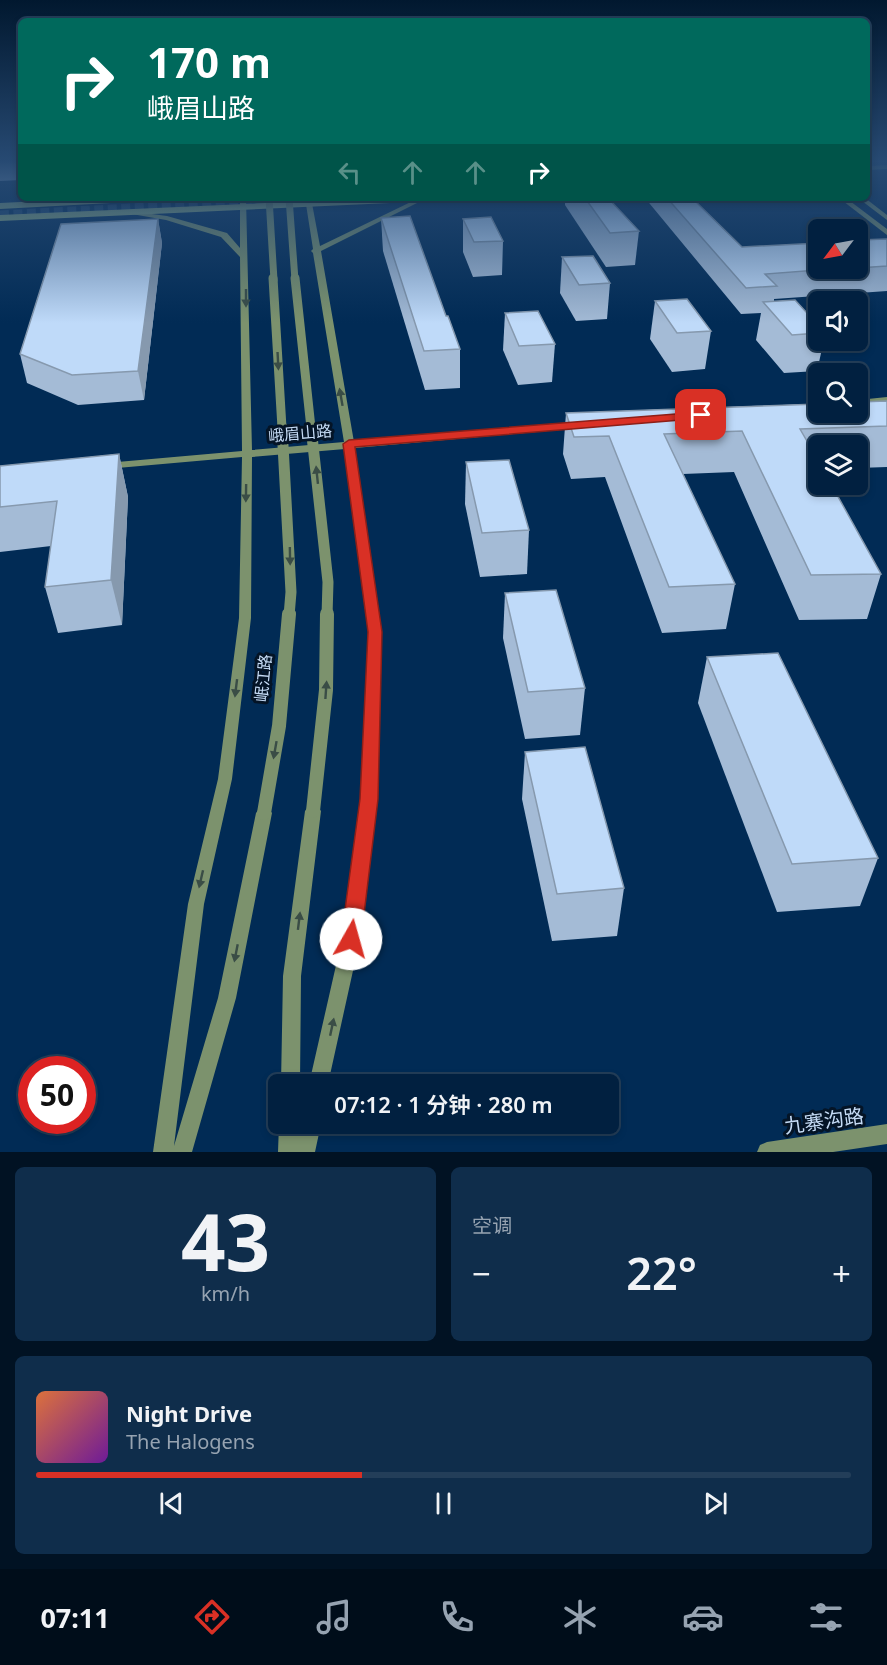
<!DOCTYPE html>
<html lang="zh">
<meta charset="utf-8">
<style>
:root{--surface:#012040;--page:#0f2d4b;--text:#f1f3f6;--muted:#96a3b1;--line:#233e59;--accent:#d93025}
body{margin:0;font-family:"Noto Sans","Noto Sans SC",sans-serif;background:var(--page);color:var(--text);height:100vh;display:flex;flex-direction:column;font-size:22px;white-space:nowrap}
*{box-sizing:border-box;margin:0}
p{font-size:20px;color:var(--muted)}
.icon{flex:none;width:33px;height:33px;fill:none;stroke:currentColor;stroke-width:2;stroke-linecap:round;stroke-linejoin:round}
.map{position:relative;height:1152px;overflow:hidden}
.details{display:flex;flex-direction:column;gap:15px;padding:15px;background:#011223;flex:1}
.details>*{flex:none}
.guide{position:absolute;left:18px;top:18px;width:852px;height:183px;border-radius:9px;box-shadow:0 3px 9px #0003,0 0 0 2px var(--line);background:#00695c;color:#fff;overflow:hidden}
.needle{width:39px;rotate:238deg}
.buttons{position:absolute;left:808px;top:219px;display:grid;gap:12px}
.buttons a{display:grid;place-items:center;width:60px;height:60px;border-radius:9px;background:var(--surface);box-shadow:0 3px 9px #0003,0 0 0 2px var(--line);font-size:30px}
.speed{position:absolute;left:18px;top:1056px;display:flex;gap:12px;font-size:30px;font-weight:700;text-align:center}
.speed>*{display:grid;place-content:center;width:78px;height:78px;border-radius:50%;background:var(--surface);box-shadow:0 3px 9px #0003,0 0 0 2px var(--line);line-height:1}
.speed .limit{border:9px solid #d22;background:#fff;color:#111}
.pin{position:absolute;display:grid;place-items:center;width:51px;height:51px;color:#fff;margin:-26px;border-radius:12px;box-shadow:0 3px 9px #0006}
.me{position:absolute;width:66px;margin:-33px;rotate:7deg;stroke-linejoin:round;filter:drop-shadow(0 0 4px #0008)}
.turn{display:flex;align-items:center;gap:21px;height:126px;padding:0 30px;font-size:27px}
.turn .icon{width:78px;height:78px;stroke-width:2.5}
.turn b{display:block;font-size:42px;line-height:51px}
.lanes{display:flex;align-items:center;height:57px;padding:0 30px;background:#0003;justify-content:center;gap:30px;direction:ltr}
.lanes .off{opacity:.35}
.big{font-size:45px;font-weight:600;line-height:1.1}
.details .tile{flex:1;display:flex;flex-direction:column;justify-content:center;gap:9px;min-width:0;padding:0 21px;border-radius:9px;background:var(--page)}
.details .dial{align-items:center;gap:0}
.dial b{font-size:78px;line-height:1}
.song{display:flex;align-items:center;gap:18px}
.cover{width:72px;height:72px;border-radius:9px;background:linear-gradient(135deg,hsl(20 70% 55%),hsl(280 70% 35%))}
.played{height:6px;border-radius:3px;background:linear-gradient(90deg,var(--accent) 40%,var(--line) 40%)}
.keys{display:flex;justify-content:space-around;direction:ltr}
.heat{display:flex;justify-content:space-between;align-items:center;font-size:33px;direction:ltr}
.details .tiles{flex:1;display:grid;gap:15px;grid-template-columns:1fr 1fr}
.tile:last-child{grid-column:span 2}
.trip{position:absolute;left:268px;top:1074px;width:351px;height:60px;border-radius:9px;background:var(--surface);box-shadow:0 3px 9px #0003,0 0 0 2px var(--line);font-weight:600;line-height:60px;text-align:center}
.menu{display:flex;height:96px;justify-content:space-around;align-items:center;background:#000d1a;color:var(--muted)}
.menu .icon{width:42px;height:42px}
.menu .active{color:var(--accent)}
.menu b{font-size:27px;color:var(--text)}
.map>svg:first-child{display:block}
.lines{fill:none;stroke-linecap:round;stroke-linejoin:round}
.primary-tunnel{stroke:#1e456d;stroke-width:9;stroke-dasharray:9 4.5;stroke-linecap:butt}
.secondary{fill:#7c926d;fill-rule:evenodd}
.primary{fill:#92ae7e;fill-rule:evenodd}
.secondary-bridge-far3{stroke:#7c926d;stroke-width:7}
.secondary-bridge-far2{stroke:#7c926d;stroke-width:9}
.secondary-bridge-far1{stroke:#7c926d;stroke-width:11}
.secondary-bridge{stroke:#7c926d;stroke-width:14}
.wall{fill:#a4bbd6}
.shaded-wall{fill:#8699ae}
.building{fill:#bfdaf9;stroke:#8699ae;stroke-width:1.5}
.oneway{fill:#3a4d46}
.route{fill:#d93025;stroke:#8d1f18;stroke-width:1.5}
.labels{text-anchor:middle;stroke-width:6;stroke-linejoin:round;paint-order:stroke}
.street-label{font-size:16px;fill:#c5dbf5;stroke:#041426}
.near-street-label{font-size:20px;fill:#c5dbf5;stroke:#041426}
</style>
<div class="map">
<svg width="887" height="1152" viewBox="0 0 887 1152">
<rect width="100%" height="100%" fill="#012b55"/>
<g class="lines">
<polyline class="primary-tunnel" points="0,215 313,198"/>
<g class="secondary">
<polygon points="240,198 246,198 252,450 344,442 313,253 311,251 313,249 305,198 311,198 320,246 419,198 425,199 321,251 354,442 582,422 587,425 582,428 355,448 381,632 377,799 360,939 328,1084 309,1084 342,939 361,799 369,632 345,449 252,457 251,618 232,779 204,904 174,1146 218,998 256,813 259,809 264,807 269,809 272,813 236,998 192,1152 153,1152 188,904 218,779 239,618 242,457 106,469 101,466 106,463 242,451 240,257 221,237 166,220 126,213 129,211 167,216 227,233 240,248"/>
<polygon points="839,198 846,198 887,229 887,235"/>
<polygon points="858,198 865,198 887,215 887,220"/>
<polygon points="887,397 887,403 858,406 858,400"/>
<polygon points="313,805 318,807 321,811 301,976 300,1084 281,1084 283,976 305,811 308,807"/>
<polygon points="279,1124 299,1124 298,1136 301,1124 321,1124 315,1152 278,1152"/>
<polygon points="887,1124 887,1144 833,1152 757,1152 760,1145 767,1142"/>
</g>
<g class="primary">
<polygon points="887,165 887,169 867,170 867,166"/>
<polygon points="101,198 152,198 148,201 0,209 0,203"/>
<polygon points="379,198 438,198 434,201 0,221 0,215"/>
</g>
<g class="secondary-bridge-far3">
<polyline points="269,198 274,280"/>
<polyline points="289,198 295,280"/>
</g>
<g class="secondary-bridge-far2">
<polyline points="273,278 282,428"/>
<polyline points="295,278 311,428"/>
</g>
<g class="secondary-bridge-far1">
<polyline points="282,427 291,592 289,616"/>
<polyline points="311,427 328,582 327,616"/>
</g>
<g class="secondary-bridge">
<polyline points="313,811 326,690 327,614"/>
<polyline points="264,813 279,726 289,614"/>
</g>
</g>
<g class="wall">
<polygon points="0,161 21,161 21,180 0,181"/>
<polygon points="565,198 608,198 639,231 635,265 606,267 565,205"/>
<polygon points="645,198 692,198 742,247 819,268 858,268 858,240 887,239 887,291 774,299 774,302 819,326 819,340 824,340 817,371 784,373 756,340 761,313 741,314"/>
<polygon points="381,218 446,316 460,349 460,388 425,390 383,251"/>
<polygon points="158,219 162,243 144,400 78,405 27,383 20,354"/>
<polygon points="463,219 503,241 502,275 473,277 463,252"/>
<polygon points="562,257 610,283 607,319 576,321 560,293"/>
<polygon points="655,301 711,331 705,369 672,372 650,339"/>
<polygon points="505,313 555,344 552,382 518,385 503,350"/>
<polygon points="887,401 887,467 858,468 858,446 819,446 819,484 881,574 867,619 799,620 734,472 683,474 735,584 726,629 662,633 605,477 571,479 563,454 566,413"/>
<polygon points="119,454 128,497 122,625 58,633 45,587 51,546 0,552 0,466"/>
<polygon points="466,462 529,530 527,574 480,577 465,504"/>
<polygon points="505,593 585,688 580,735 525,739 503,638"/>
<polygon points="707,657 878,858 860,906 777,912 698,703"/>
<polygon points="525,752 624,888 617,936 552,941 522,799"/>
</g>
<g class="shaded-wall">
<polygon points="158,219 162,243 144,400 138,371"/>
<polygon points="119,454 128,497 122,625 111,580"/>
</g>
<g class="building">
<polygon points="585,198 608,198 639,231 610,233"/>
<polygon points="667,198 692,198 742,247 819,243 819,268 844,268 765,274 777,286 746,288"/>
<polygon points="410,216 446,316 448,316 460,349 424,351 381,218"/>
<polygon points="491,217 503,241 474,242 463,219"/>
<polygon points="158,219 138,371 72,375 20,354 61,224"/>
<polygon points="887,239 887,266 858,268 858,240"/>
<polygon points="593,256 610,283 579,285 562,257"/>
<polygon points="687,299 711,331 677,333 655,301"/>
<polygon points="795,300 819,326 819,333 792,335 763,302"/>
<polygon points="538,311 555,344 519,346 505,313"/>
<polygon points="887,401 887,426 800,429 819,462 819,484 831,484 881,574 811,575 742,431 664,434 735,584 669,587 609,436 574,437 566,413 819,404 819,412 858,412 858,402"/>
<polygon points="119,454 111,580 45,587 57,501 0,507 0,466"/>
<polygon points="509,460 529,530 482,533 466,462"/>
<polygon points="556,590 585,688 528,692 505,593"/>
<polygon points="778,653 878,858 792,864 707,657"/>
<polygon points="585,747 624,888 557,894 525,752"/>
</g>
<defs><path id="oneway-solid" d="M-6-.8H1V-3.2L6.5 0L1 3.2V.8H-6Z" transform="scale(1.5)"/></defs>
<g class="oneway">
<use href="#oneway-solid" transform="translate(246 298) rotate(90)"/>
<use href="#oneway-solid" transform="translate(278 361) rotate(87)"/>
<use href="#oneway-solid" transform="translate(341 397) rotate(-100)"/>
<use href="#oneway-solid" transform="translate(317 475) rotate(-96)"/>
<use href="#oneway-solid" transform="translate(246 493) rotate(91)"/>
<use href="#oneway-solid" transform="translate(290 556) rotate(89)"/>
<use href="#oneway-solid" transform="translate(236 688) rotate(97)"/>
<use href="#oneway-solid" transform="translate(326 690) rotate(-86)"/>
<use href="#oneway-solid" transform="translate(275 750) rotate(100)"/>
<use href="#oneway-solid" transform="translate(201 879) rotate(103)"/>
<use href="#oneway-solid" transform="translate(299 921) rotate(-83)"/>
<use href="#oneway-solid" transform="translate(236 953) rotate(101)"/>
<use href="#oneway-solid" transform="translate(332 1027) rotate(-78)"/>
</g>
<linearGradient id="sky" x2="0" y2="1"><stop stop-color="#01182f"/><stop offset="0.5" stop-color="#274a73"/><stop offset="1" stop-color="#274a73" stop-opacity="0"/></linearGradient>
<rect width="887" height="323" fill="url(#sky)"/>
<polygon class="route" points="701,412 707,415 705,418 355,447 382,632 378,799 361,939 358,945 351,947 344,945 341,939 360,799 368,632 343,444 349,440"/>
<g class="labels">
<g class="street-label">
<text transform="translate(300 433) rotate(-5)" y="6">峨眉山路</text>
<text transform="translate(263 678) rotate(-84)" y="6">岷江路</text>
</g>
<g class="near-street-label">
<text transform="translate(824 1121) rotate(-8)" y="7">九寨沟路</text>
</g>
</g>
</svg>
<div class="buttons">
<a><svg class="needle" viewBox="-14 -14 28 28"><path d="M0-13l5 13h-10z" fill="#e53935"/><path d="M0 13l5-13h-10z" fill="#96a3b1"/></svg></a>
<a><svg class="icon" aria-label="sound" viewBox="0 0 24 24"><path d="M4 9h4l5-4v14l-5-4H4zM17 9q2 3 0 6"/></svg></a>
<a><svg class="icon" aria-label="search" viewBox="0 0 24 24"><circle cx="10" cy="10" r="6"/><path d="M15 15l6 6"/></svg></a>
<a><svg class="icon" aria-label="layers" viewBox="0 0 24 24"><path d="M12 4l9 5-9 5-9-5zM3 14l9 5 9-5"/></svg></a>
</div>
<div class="speed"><div class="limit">50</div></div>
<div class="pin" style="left:701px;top:415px;background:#d93025"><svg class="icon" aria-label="arrive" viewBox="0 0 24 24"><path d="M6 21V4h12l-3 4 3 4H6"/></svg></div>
<svg class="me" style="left:351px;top:939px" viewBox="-20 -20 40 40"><circle r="19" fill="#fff"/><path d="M0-13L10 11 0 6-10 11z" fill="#d93025"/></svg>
<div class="trip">07:12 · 1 分钟 · 280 m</div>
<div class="guide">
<div class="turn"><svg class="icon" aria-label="right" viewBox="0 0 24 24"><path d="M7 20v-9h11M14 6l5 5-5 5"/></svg><div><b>170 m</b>峨眉山路</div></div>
<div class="lanes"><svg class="icon off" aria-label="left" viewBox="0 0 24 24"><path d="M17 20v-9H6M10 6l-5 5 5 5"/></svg><svg class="icon off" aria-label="ahead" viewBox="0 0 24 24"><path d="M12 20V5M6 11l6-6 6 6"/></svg><svg class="icon off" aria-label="ahead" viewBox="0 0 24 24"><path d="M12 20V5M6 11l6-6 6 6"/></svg><svg class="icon" aria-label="right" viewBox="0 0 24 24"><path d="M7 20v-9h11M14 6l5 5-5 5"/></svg></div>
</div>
</div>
<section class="details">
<div class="tiles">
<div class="tile dial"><b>43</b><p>km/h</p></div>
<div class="tile"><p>空调</p>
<div class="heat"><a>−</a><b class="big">22°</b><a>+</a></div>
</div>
<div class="tile">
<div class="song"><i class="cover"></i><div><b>Night Drive</b><p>The Halogens</p></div></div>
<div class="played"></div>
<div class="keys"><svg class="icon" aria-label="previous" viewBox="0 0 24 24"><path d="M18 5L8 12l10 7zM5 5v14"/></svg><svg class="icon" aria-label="pause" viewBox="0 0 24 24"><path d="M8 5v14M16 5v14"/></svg><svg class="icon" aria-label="next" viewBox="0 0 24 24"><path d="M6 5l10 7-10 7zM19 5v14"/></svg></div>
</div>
</div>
</section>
<nav class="menu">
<b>07:11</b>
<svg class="icon active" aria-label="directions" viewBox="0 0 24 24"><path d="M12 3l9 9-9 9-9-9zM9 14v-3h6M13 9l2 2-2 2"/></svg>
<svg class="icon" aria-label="music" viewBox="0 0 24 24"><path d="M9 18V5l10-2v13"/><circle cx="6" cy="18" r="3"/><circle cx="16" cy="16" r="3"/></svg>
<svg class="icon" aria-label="phone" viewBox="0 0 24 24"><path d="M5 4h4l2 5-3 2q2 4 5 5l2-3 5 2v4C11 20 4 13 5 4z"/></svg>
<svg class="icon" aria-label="climate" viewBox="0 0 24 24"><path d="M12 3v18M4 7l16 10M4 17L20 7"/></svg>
<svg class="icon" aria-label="car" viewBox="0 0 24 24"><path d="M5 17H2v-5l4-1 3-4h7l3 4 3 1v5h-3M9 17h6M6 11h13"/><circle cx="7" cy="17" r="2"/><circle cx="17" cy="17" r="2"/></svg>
<svg class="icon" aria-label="filters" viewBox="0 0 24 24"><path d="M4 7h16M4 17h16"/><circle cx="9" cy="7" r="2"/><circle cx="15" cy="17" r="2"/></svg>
</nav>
